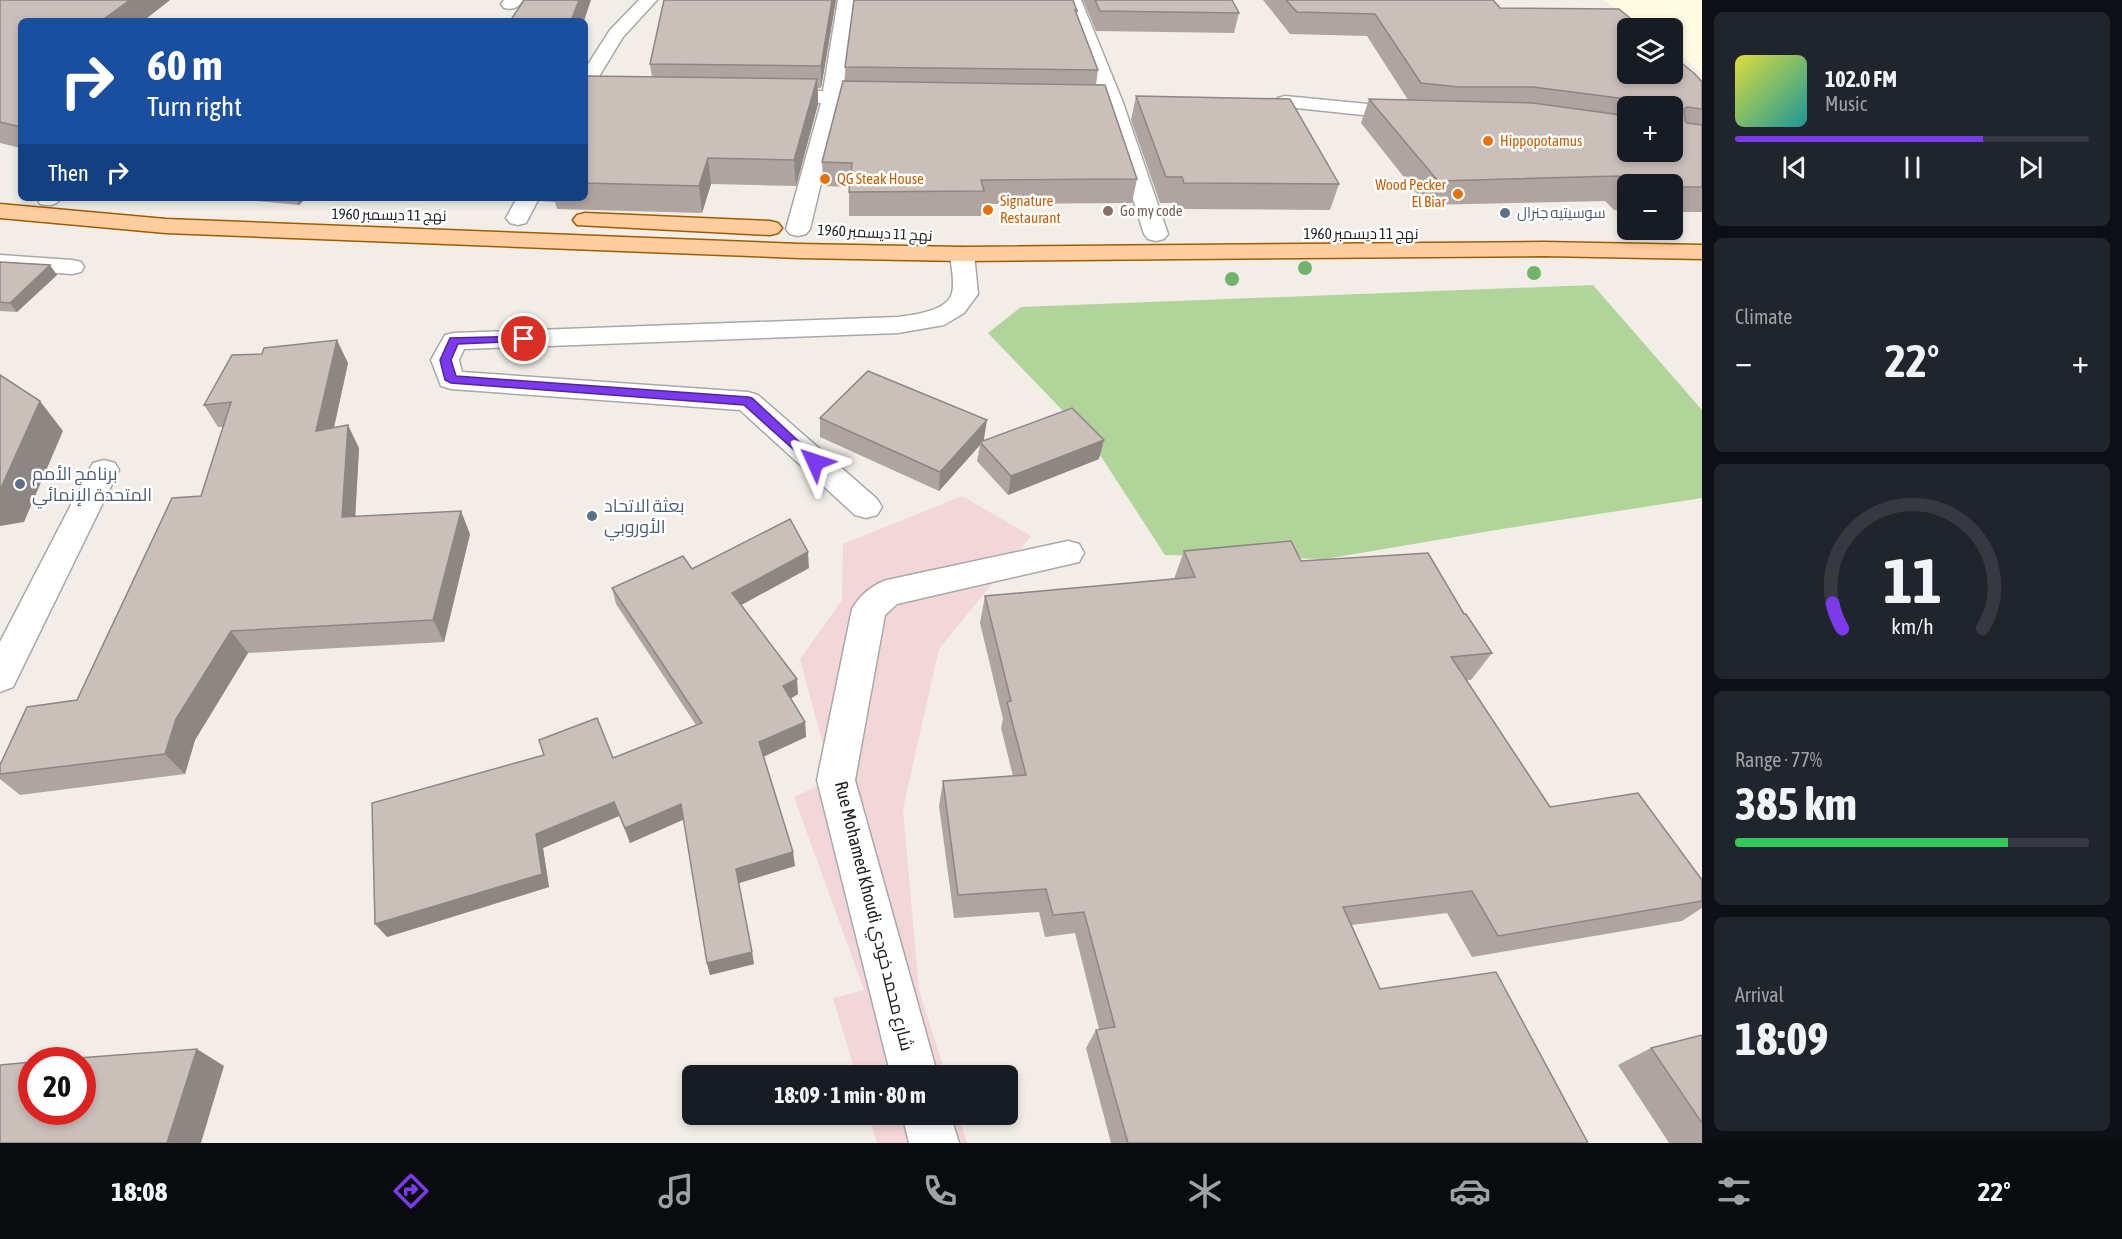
<!DOCTYPE html>
<meta charset="utf-8">
<style>
:root{--surface:#171b24;--page:#20242c;--text:#f1f3f6;--muted:#9ea1a6;--line:#363941;--accent:#7c3aed}
body{margin:0;font-family:"Asap Condensed",Cairo,sans-serif;background:var(--page);color:var(--text);height:100vh;display:flex;flex-direction:column;font-size:22px;white-space:nowrap}
*{box-sizing:border-box;margin:0}
p{font-size:20px;color:var(--muted)}
.icon{flex:none;width:33px;height:33px;fill:none;stroke:currentColor;stroke-width:2;stroke-linecap:round;stroke-linejoin:round}
.map{position:relative;flex:1;overflow:hidden}
.details{display:flex;flex-direction:column;gap:12px;padding:12px;background:#0d0f14;width:420px}
.details>*{flex:none}
.top-card{position:absolute;left:18px;top:18px;width:570px;height:183px;border-radius:9px;box-shadow:0 3px 9px #0003;background:#1a4fa0;color:#fff;overflow:hidden}
.controls{position:absolute;left:1617px;top:18px;display:grid;gap:12px}
.controls a{display:grid;place-items:center;width:66px;height:66px;border-radius:9px;background:var(--surface);box-shadow:0 3px 9px #0003;font-size:30px}
.speed{position:absolute;left:18px;top:1047px;display:flex;gap:12px;font-size:30px;font-weight:700;text-align:center}
.speed>*{display:grid;place-content:center;width:78px;height:78px;border-radius:50%;background:var(--surface);box-shadow:0 3px 9px #0003;line-height:1}
.speed .limit{border:9px solid #d22;background:#fff;color:#111}
.pin{position:absolute;display:grid;place-items:center;width:51px;height:51px;color:#fff;margin:-26px;border:3px solid #fff;border-radius:50%;box-shadow:0 2px 6px #0007}
.me{position:absolute;width:66px;margin:-33px;rotate:312deg;stroke-linejoin:round;filter:drop-shadow(0 0 4px #0008)}
.turn{display:flex;align-items:center;gap:21px;height:126px;padding:0 30px;font-size:27px}
.turn .icon{width:78px;height:78px;stroke-width:2.5}
.turn b{display:block;font-size:42px;line-height:51px}
.then{display:flex;align-items:center;height:57px;padding:0 30px;background:#0003;gap:12px;font-size:22px}
.big{font-size:45px;font-weight:700;line-height:1.1}
.details .card{flex:1;display:flex;flex-direction:column;justify-content:center;gap:9px;min-width:0;padding:0 21px;border-radius:9px;background:var(--page)}
.details .dial{align-items:center;gap:0}
.dial svg{height:156px;overflow:visible;fill:none;stroke:var(--line);stroke-width:7;stroke-linecap:round;text-anchor:middle}
.dial text{fill:var(--text);stroke:none}
.song{display:flex;align-items:center;gap:18px}
.cover{width:72px;height:72px;border-radius:9px;background:linear-gradient(135deg,hsl(60 70% 55%),hsl(180 70% 35%))}
.played{height:6px;border-radius:3px;background:linear-gradient(90deg,var(--accent) 70%,var(--line) 70%)}
.keys{display:flex;justify-content:space-around;direction:ltr}
.heat{display:flex;justify-content:space-between;align-items:center;font-size:33px;direction:ltr}
.charge{height:9px;border-radius:4px;background:linear-gradient(90deg,#34c759 77%,var(--line) 0)}
.trip{position:absolute;left:682px;top:1065px;width:336px;height:60px;border-radius:9px;background:var(--surface);box-shadow:0 3px 9px #0003;font-weight:700;line-height:60px;text-align:center}
.tabs{display:flex;height:96px;justify-content:space-around;align-items:center;background:#090b0e;color:var(--muted)}
.tabs .icon{width:42px;height:42px}
.tabs .current{color:var(--accent)}
.tabs b{font-size:27px;color:var(--text)}
main{display:flex;flex:1;min-height:0}
.map>svg:first-child{display:block}
.commercial{fill:#f3d6d8}
.education{fill:#fffce4}
.forest{fill:#b0d49a}
.lines{fill:none;stroke-linecap:round;stroke-linejoin:round}
.minor-casing{stroke:#a8a8a8;stroke-width:3}
.major-casing{stroke:#9f5c00;stroke-width:3}
.minor{fill:#fff;fill-rule:evenodd}
.major{fill:#ffcda0;fill-rule:evenodd}
.tree{fill:#70b46b}
.wall{fill:#afa4a0;fill-rule:evenodd}
.shaded-wall{fill:#8e8682}
.building{fill:#cbbfba;stroke:#8e8682;stroke-width:1.5}
.route{fill:#7c3aed;stroke:#51269a;stroke-width:1.5}
.food-dot{fill:#e8710a;stroke:#fff;stroke-width:2}
.education-dot{fill:#8d6e63;stroke:#fff;stroke-width:2}
.service-dot{fill:#5c6f8a;stroke:#fff;stroke-width:2}
.labels{text-anchor:middle;stroke-width:5;stroke-linejoin:round;paint-order:stroke}
.far-food-label{font-size:15px;fill:#c56008;stroke:#fff;text-anchor:start}
.far-education-label{font-size:15px;fill:#785e54;stroke:#fff;text-anchor:start}
.far-service-label{font-size:15px;fill:#4e5e75;stroke:#fff;text-anchor:start}
.far-street-label{font-size:15px;fill:#212121;stroke:#fff}
.service-label{font-size:18px;fill:#4e5e75;stroke:#fff;text-anchor:start}
.street-label{font-size:18px;fill:#212121;stroke:#fff}
</style>
<main>
<div class="map">
<svg width="1702" height="1143" viewBox="0 0 1702 1143">
<rect width="100%" height="100%" fill="#f2eee7"/>
<g class="commercial">
<polygon points="962,496 1031,536 939,649 903,809 919,990 946,1075 856,1075 833,998 864,990 794,797 832,779 800,659 842,600 843,544"/>
<polygon points="868,1115 958,1115 967,1143 877,1143"/>
</g>
<polygon class="education" points="1603,0 1702,0 1702,74 1673,48 1672,28 1645,28"/>
<polygon class="forest" points="1593,285 1702,410 1702,498 1502,529 1325,559 1165,555 1089,438 988,333 1021,307"/>
<g class="lines">
<defs>
<g id="minor">
<path d="M504 0H523C518 8 513 10 504 8L501 4Z"/>
<polygon points="639,0 657,0 623,37 592,88 585,90 585,69 610,30"/>
<polygon points="838,0 854,0 843,91 890,94 893,98 890,102 840,103 810,229 806,234 798,236 790,234 786,229 821,103 773,102 766,100 763,96 766,92 773,90 823,91"/>
<polygon points="1065,0 1081,0 1122,100 1168,234 1164,239 1156,241 1148,239 1144,234 1102,100"/>
<polygon points="1285,96 1409,108 1416,110 1419,114 1416,118 1409,120 1278,106 1275,102 1278,98"/>
<path d="M37 198H61C56 206 49 206 40 204Z"/>
<polygon points="517,198 539,198 526,223 518,225 510,223 506,218"/>
<path d="M962 247 971 249 974 254 978 294 964 313 944 325 898 333 464 349 459 360 462 372 748 392 758 395 877 499 882 507 877 515 866 518 855 515 740 410 451 389 441 386 431 360 445 335 454 333 898 317C913 315 948 311 952 293 955 281 951 266 950 254L953 249Z"/>
<polygon points="0,255 72,260 81,262 84,267 81,272 72,274 0,269"/>
<polygon points="104,460 115,463 119,470 13,687 0,692 0,642 89,470 93,463"/>
<path d="M1068 541 1079 544 1084 553 1079 562 897 604 885 615 855 780 938 1076H891L817 780 852 609C860 595 872 585 887 580Z"/>
<polygon points="902,1114 950,1114 959,1143 909,1143"/>
</g>
<g id="major">
<polygon points="0,204 166,219 799,244 962,247 1543,242 1702,245 1702,259 1543,256 962,261 799,258 166,233 0,218"/>
<polygon points="585,213 770,221 778,223 782,228 778,233 770,235 577,225 573,220 577,215"/>
</g>
</defs>
<use href="#minor" class="minor-casing"/>
<use href="#major" class="major-casing"/>
<use href="#minor" class="minor"/>
<use href="#major" class="major"/>
</g>
<g class="tree">
<circle cx="1305" cy="268" r="7"/>
<circle cx="1534" cy="273" r="7"/>
<circle cx="1232" cy="279" r="7"/>
</g>
<g class="wall">
<polygon points="0,0 170,0 143,21 21,21 21,148 0,143"/>
<polygon points="664,0 836,0 821,88 818,88 818,104 796,186 711,184 702,213 557,209 555,202 540,201 539,198 585,198 585,76 652,77 650,64"/>
<polygon points="1083,0 1232,0 1239,13 1234,33 1096,31"/>
<path d="M1263 0H1493L1500 8 1702 82V212H1672V184H1628V211L1614 210 1605 201 1426 205 1361 123 1369 99 1408 100 1367 36 1290 34ZM1628 106H1672L1628 152Z"/>
<polygon points="1077,11 1077,14 1098,70 1096,85 1137,179 1132,203 982,204 981,216 849,216 849,187 823,186 822,162 846,81 845,67"/>
<polygon points="1136,96 1339,184 1330,210 1177,209 1175,203 1160,203 1131,120"/>
<polygon points="227,198 306,198 299,205"/>
<polygon points="377,198 515,198 513,201"/>
<polygon points="0,262 57,275 17,312 0,311"/>
<polygon points="348,363 334,428 359,448 355,517 470,534 444,642 248,653 195,740 185,774 20,795 0,779 0,765 77,700 201,496 223,427 218,427 204,405"/>
<polygon points="820,418 984,439 983,441 1099,459 1008,495 977,461 980,445 939,491 820,437"/>
<polygon points="1184,551 1301,561 1464,614 1492,653 1471,680 1467,680 1550,807 1702,880 1702,908 1682,921 1472,957 1447,913 1352,925 1380,989 1588,1143 1111,1143 1086,1048 1096,1030 1099,1029 1075,933 1045,937 1039,912 954,918 939,806 943,781 1013,776 1001,728 1003,719 980,623 985,596 1174,579"/>
<polygon points="809,568 741,605 798,694 791,698 805,722 806,737 763,756 795,866 739,883 754,964 710,975 707,963 684,819 630,843 619,816 543,848 549,887 387,937 613,758 696,725 616,604 612,588"/>
<polygon points="1702,1035 1702,1143 1669,1143 1618,1065 1651,1048"/>
</g>
<g class="shaded-wall">
<polygon points="130,0 170,0 143,21 101,21"/>
<polygon points="579,0 591,0 584,21 571,21"/>
<polygon points="832,0 836,0 821,88 821,66"/>
<polygon points="817,79 818,104 796,186 794,160"/>
<polygon points="708,158 711,184 702,213 699,186"/>
<polygon points="296,198 306,198 299,205"/>
<polygon points="50,265 57,275 17,312 10,303"/>
<polygon points="337,340 348,363 328,454 316,431"/>
<polygon points="40,401 63,431 24,522 0,526 0,490"/>
<polygon points="987,420 984,439 981,443 980,442 980,445 939,491 940,472"/>
<polygon points="348,425 359,448 354,540 342,517"/>
<polygon points="1104,440 1099,459 1008,495 1011,476"/>
<polygon points="461,511 470,534 444,642 433,620"/>
<polygon points="808,552 809,568 734,609 732,593"/>
<polygon points="231,631 248,653 195,740 185,774 165,754 176,719"/>
<polygon points="797,679 798,694 785,702 783,686"/>
<polygon points="805,722 806,737 761,758 759,742"/>
<polygon points="614,802 619,816 543,848 549,887 387,937 375,924 536,834"/>
<polygon points="681,804 685,819 630,843 625,828"/>
<polygon points="793,852 795,866 739,883 736,869"/>
<polygon points="752,952 754,964 710,975 707,963"/>
<polygon points="197,1049 224,1066 201,1143 167,1143"/>
</g>
<g class="building">
<polygon points="0,0 130,0 101,21 21,21 21,127 0,122"/>
<polygon points="524,0 579,0 571,21 510,21"/>
<polygon points="664,0 832,0 821,66 650,64"/>
<polygon points="854,0 1073,0 1077,11 1075,10 1098,70 845,67"/>
<polygon points="1095,0 1232,0 1239,13 1100,11"/>
<polygon points="1286,0 1493,0 1500,8 1619,9 1642,28 1628,28 1628,74 1672,74 1672,55 1695,74 1702,82 1702,109 1687,107 1684,109 1685,121 1687,123 1702,125 1702,187 1672,187 1672,184 1628,184 1619,176 1438,181 1369,99 1533,103 1628,116 1628,152 1672,152 1672,106 1644,106 1644,104 1642,101 1533,87 1459,87 1421,83 1375,14 1297,12"/>
<polygon points="585,76 817,79 794,160 708,158 699,186 585,183"/>
<polygon points="843,81 1105,85 1137,179 981,180 984,191 849,192 852,163 822,162"/>
<polygon points="1136,96 1290,99 1339,184 1184,183 1182,177 1166,177"/>
<polygon points="0,262 50,265 10,303 0,302"/>
<polygon points="337,340 316,431 348,425 342,517 461,511 433,620 231,631 176,719 165,754 0,774 0,765 27,707 77,700 172,498 201,496 231,402 204,405 232,355 262,354 264,348"/>
<polygon points="868,371 987,420 940,472 820,418"/>
<polygon points="0,375 40,401 0,490"/>
<polygon points="1072,408 1104,440 1011,476 980,442"/>
<polygon points="790,519 808,552 732,593 797,679 783,686 805,722 759,742 793,852 736,869 752,952 707,963 681,804 625,828 614,802 536,834 542,874 375,924 372,803 544,755 539,740 597,718 613,758 702,723 612,588 683,556 692,569"/>
<polygon points="1291,541 1301,561 1428,553 1464,614 1466,614 1492,653 1451,657 1550,807 1638,793 1702,880 1702,901 1498,936 1472,891 1343,907 1380,989 1496,972 1588,1143 1128,1143 1096,1030 1115,1027 1084,912 1053,915 1046,889 958,895 943,781 1026,775 1007,702 1011,701 985,596 1195,577 1184,551"/>
<polygon points="1702,1035 1702,1123 1651,1048"/>
<polygon points="197,1049 167,1143 0,1143 0,1065 32,1062 32,1112 82,1112 82,1060 51,1060"/>
</g>
<polygon class="route" points="524,336 528,337 528,341 458,344 451,360 456,376 748,397 752,398 821,462 815,466 811,465 744,405 451,383 445,380 440,360 450,338"/>
<g class="food-dot">
<circle cx="1488" cy="141" r="6"/>
<circle cx="825" cy="179" r="6"/>
<circle cx="1458" cy="194" r="6"/>
<circle cx="988" cy="210" r="6"/>
</g>
<circle class="education-dot" cx="1108" cy="211" r="6"/>
<g class="service-dot">
<circle cx="1505" cy="213" r="6"/>
<circle cx="20" cy="484" r="6"/>
<circle cx="592" cy="516" r="6"/>
</g>
<g class="labels">
<g class="far-food-label">
<text x="1500" y="146">Hippopotamus</text>
<text x="837" y="184">QG Steak House</text>
<text x="1446" y="190" text-anchor="end">Wood Pecker<tspan x="1446" dy="17">El Biar</tspan></text>
<text x="1000" y="206">Signature<tspan x="1000" dy="17">Restaurant</tspan></text>
</g>
<g class="far-education-label">
<text x="1120" y="216">Go my code</text>
</g>
<g class="far-service-label">
<text x="1517" y="218">سوسيتيه جنرال</text>
</g>
<g class="far-street-label">
<text transform="translate(389 215) rotate(1)" y="5">نهج 11 ديسمبر 1960</text>
<text transform="translate(875 233) rotate(3)" y="5">نهج 11 ديسمبر 1960</text>
<text x="1361" y="239">نهج 11 ديسمبر 1960</text>
</g>
<g class="service-label">
<text x="32" y="480">برنامج الأمم<tspan x="32" dy="21">المتحدة الإنمائي</tspan></text>
<text x="604" y="512">بعثة الاتحاد<tspan x="604" dy="21">الأوروبي</tspan></text>
</g>
<g class="street-label">
<text transform="translate(874 916) rotate(76)" y="6">Rue Mohamed Khoudi شارع محمد خودي</text>
</g>
</g>
</svg>
<div class="controls">
<a><svg class="icon" aria-label="layers" viewBox="0 0 24 24"><path d="M12 4l9 5-9 5-9-5zM3 14l9 5 9-5"/></svg></a>
<a>+</a>
<a>−</a>
</div>
<div class="speed"><div class="limit">20</div></div>
<div class="pin" style="left:524px;top:339px;background:#d93025"><svg class="icon" aria-label="arrive" viewBox="0 0 24 24"><path d="M6 21V4h12l-3 4 3 4H6"/></svg></div>
<svg class="me" style="left:815px;top:462px" viewBox="-20 -20 40 40"><path d="M0-17L14 15 0 8-14 15z" fill="#7c3aed" stroke="#fff" stroke-width="4"/></svg>
<div class="trip">18:09 · 1 min · 80 m</div>
<div class="top-card">
<div class="turn"><svg class="icon" aria-label="right" viewBox="0 0 24 24"><path d="M7 20v-9h11M14 6l5 5-5 5"/></svg><div><b>60 m</b>Turn right</div></div>
<div class="then">Then<svg class="icon" aria-label="right" viewBox="0 0 24 24"><path d="M7 20v-9h11M14 6l5 5-5 5"/></svg></div>
</div>
</div>
<section class="details">
<div class="card">
<div class="song"><i class="cover"></i><div><b>102.0 FM</b><p>Music</p></div></div>
<div class="played"></div>
<div class="keys"><svg class="icon" aria-label="previous" viewBox="0 0 24 24"><path d="M18 5L8 12l10 7zM5 5v14"/></svg><svg class="icon" aria-label="pause" viewBox="0 0 24 24"><path d="M8 5v14M16 5v14"/></svg><svg class="icon" aria-label="next" viewBox="0 0 24 24"><path d="M6 5l10 7-10 7zM19 5v14"/></svg></div>
</div>
<div class="card"><p>Climate</p>
<div class="heat"><a>−</a><b class="big">22°</b><a>+</a></div>
</div>
<div class="card dial"><svg viewBox="0 0 100 80">
<path d="M14 69A42 42 0 1 1 86 69"/>
<path d="M14 69A42 42 0 0 1 9 56" stroke="#7c3aed"/>
<text x="50" y="56" font-size="32" font-weight="700">11</text>
<text x="50" y="72" font-size="11">km/h</text>
</svg></div>
<div class="card"><p>Range · 77%</p><b class="big">385 km</b><div class="charge"></div></div>
<div class="card"><p>Arrival</p><b class="big">18:09</b></div>
</section>
</main>
<nav class="tabs">
<b>18:08</b>
<svg class="icon current" aria-label="directions" viewBox="0 0 24 24"><path d="M12 3l9 9-9 9-9-9zM9 14v-3h6M13 9l2 2-2 2"/></svg>
<svg class="icon" aria-label="music" viewBox="0 0 24 24"><path d="M9 18V5l10-2v13"/><circle cx="6" cy="18" r="3"/><circle cx="16" cy="16" r="3"/></svg>
<svg class="icon" aria-label="phone" viewBox="0 0 24 24"><path d="M5 4h4l2 5-3 2q2 4 5 5l2-3 5 2v4C11 20 4 13 5 4z"/></svg>
<svg class="icon" aria-label="climate" viewBox="0 0 24 24"><path d="M12 3v18M4 7l16 10M4 17L20 7"/></svg>
<svg class="icon" aria-label="car" viewBox="0 0 24 24"><path d="M5 17H2v-5l4-1 3-4h7l3 4 3 1v5h-3M9 17h6M6 11h13"/><circle cx="7" cy="17" r="2"/><circle cx="17" cy="17" r="2"/></svg>
<svg class="icon" aria-label="filters" viewBox="0 0 24 24"><path d="M4 7h16M4 17h16"/><circle cx="9" cy="7" r="2"/><circle cx="15" cy="17" r="2"/></svg>
<b>22°</b>
</nav>
